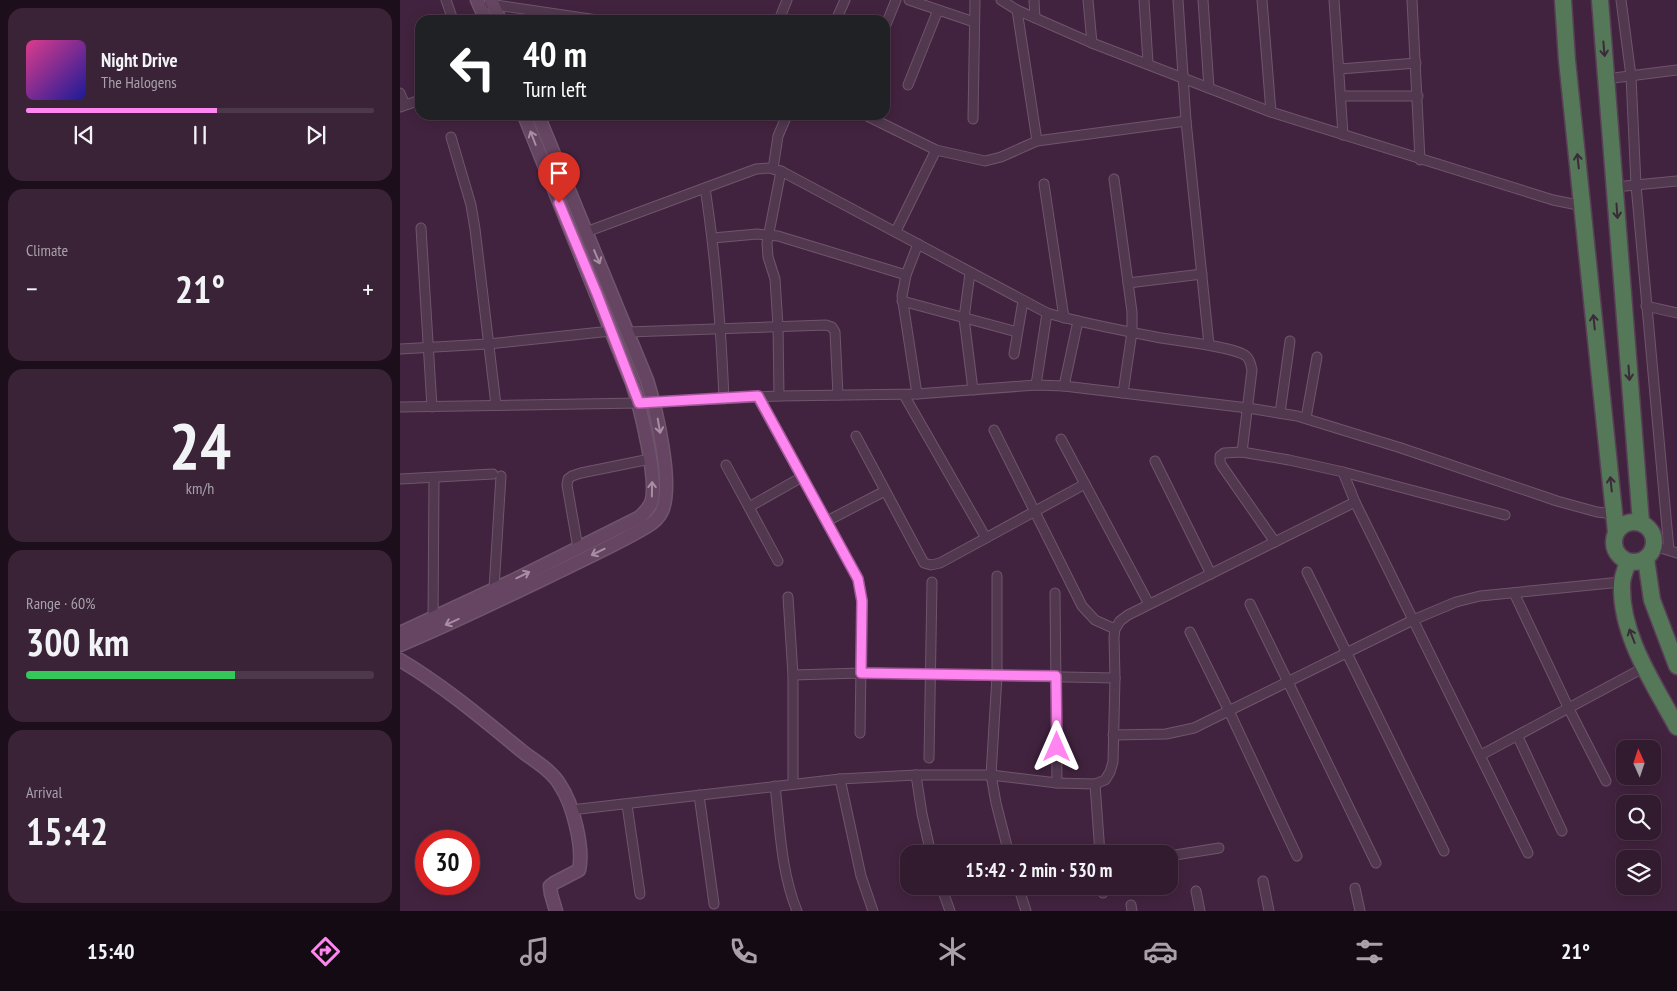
<!DOCTYPE html>
<meta charset="utf-8">
<style>
:root{--surface:#321a2f;--page:#3a2337;--text:#f1f3f6;--muted:#a8a1aa;--line:#4d384b;--accent:#ff86f0}
body{margin:0;font-family:"PT Sans Narrow",sans-serif;background:var(--page);color:var(--text);height:100vh;display:flex;flex-direction:column;font-size:19px;white-space:nowrap}
*{box-sizing:border-box;margin:0}
p{font-size:16px;color:var(--muted)}
.icon{flex:none;width:28px;height:28px;fill:none;stroke:currentColor;stroke-width:2;stroke-linecap:round;stroke-linejoin:round}
.map{position:relative;flex:1;overflow:hidden}
.panel{display:flex;flex-direction:column;gap:8px;padding:8px;background:#1c0e1a;width:400px}
.panel>*{flex:none}
.hud{position:absolute;left:15px;top:15px;width:475px;height:105px;border-radius:15px;box-shadow:0 2px 12px #0003,0 0 0 1px var(--line);background:#202124;color:#fff;overflow:hidden}
.needle{width:32px;rotate:357deg}
.fabs{position:absolute;left:1216px;top:740px;display:grid;gap:10px}
.fabs a{display:grid;place-items:center;width:45px;height:45px;border-radius:10px;background:var(--surface);box-shadow:0 2px 12px #0003,0 0 0 1px var(--line);font-size:25px}
.speed{position:absolute;left:15px;top:830px;display:flex;gap:10px;font-size:25px;font-weight:700;text-align:center}
.speed>*{display:grid;place-content:center;width:65px;height:65px;border-radius:50%;background:var(--surface);box-shadow:0 2px 12px #0003,0 0 0 1px var(--line);line-height:1}
.speed .limit{border:8px solid #d22;background:#fff;color:#111}
.pin{position:absolute;display:grid;place-items:center;width:42px;height:42px;color:#fff;margin:-51px -21px;border-radius:50% 50% 50% 0;rotate:-45deg;box-shadow:0 0 5px #0007}
.pin .icon{rotate:45deg}
.me{position:absolute;width:55px;margin:-28px;rotate:0deg;stroke-linejoin:round;filter:drop-shadow(0 0 4px #0008)}
.turn{display:flex;align-items:center;gap:18px;height:105px;padding:0 25px;font-size:22px}
.turn .icon{width:65px;height:65px;stroke-width:2.5}
.turn b{display:block;font-size:35px;line-height:42px}
.big{font-size:38px;font-weight:700;line-height:1.1}
.panel .tile{flex:1;display:flex;flex-direction:column;justify-content:center;gap:8px;min-width:0;padding:0 18px;border-radius:15px;background:var(--page)}
.panel .dial{align-items:center;gap:0}
.dial b{font-size:65px;line-height:1}
.song{display:flex;align-items:center;gap:15px}
.cover{width:60px;height:60px;border-radius:8px;background:linear-gradient(135deg,hsl(330 70% 55%),hsl(240 70% 35%))}
.played{height:5px;border-radius:2px;background:linear-gradient(90deg,var(--accent) 55%,var(--line) 55%)}
.keys{display:flex;justify-content:space-around;direction:ltr}
.heat{display:flex;justify-content:space-between;align-items:center;font-size:28px;direction:ltr}
.charge{height:8px;border-radius:4px;background:linear-gradient(90deg,#34c759 60%,var(--line) 0)}
.trip{position:absolute;left:500px;top:845px;width:278px;height:50px;border-radius:15px;background:var(--surface);box-shadow:0 2px 12px #0003,0 0 0 1px var(--line);font-weight:700;line-height:50px;text-align:center}
.dock{display:flex;height:80px;justify-content:space-around;align-items:center;background:#140a13;color:var(--muted)}
.dock .icon{width:35px;height:35px}
.dock .current{color:var(--accent)}
.dock b{font-size:22px;color:var(--text)}
main{display:flex;flex:1;min-height:0}
.map>svg:first-child{display:block}
.lines{fill:none;stroke-linecap:round;stroke-linejoin:round}
.street-casing{stroke:#6f556c;stroke-width:11}
.secondary-casing{stroke:#6f556c;stroke-width:15}
.highway-casing{stroke:#593f56;stroke-width:19}
.street{stroke:#51384f;stroke-width:9}
.secondary{stroke:#654561;stroke-width:12}
.highway{stroke:#547858;stroke-width:16}
.oneway{stroke:#3b2a39}
.oneway2{stroke:#a88da5}
.route-casing{stroke:#a6579c;stroke-width:12}
.route{stroke:#ff86f0;stroke-width:9}
</style>
<main>
<section class="panel">
<div class="tile">
<div class="song"><i class="cover"></i><div><b>Night Drive</b><p>The Halogens</p></div></div>
<div class="played"></div>
<div class="keys"><svg class="icon" aria-label="previous" viewBox="0 0 24 24"><path d="M18 5L8 12l10 7zM5 5v14"/></svg><svg class="icon" aria-label="pause" viewBox="0 0 24 24"><path d="M8 5v14M16 5v14"/></svg><svg class="icon" aria-label="next" viewBox="0 0 24 24"><path d="M6 5l10 7-10 7zM19 5v14"/></svg></div>
</div>
<div class="tile"><p>Climate</p>
<div class="heat"><a>−</a><b class="big">21°</b><a>+</a></div>
</div>
<div class="tile dial"><b>24</b><p>km/h</p></div>
<div class="tile"><p>Range · 60%</p><b class="big">300 km</b><div class="charge"></div></div>
<div class="tile"><p>Arrival</p><b class="big">15:42</b></div>
</section>
<div class="map">
<svg width="1277" height="911" viewBox="0 0 1277 911">
<rect width="100%" height="100%" fill="#42233f"/>
<g class="lines">
<defs>
<g id="street">
<polyline points="46,0 53,20"/>
<polyline points="509,0 574,22"/>
<polyline points="601,0 617,10 692,43 871,112 1153,200 1183,206"/>
<polyline points="634,0 635,18"/>
<polyline points="688,0 692,43"/>
<polyline points="744,0 748,63"/>
<polyline points="778,0 786,121 809,345"/>
<polyline points="803,0 809,88"/>
<polyline points="862,0 871,112"/>
<polyline points="934,0 943,135"/>
<polyline points="1012,0 1020,160"/>
<polyline points="1221,0 1231,76 1236,185 1269,550"/>
<polyline points="89,4 197,20"/>
<polyline points="617,10 637,141"/>
<polyline points="379,20 387,0"/>
<polyline points="436,20 445,0"/>
<polyline points="485,27 496,0"/>
<polyline points="940,69 1016,63"/>
<polyline points="1206,79 1277,70"/>
<polyline points="508,85 538,10"/>
<polyline points="0,93 5,105"/>
<polyline points="942,96 1018,96"/>
<polyline points="0,107 20,100"/>
<polyline points="465,115 536,150 585,161 601,157 637,141 786,121"/>
<polyline points="573,119 575,0"/>
<polyline points="51,137 71,205 75,229 96,405"/>
<polyline points="373,169 378,136 387,115"/>
<polyline points="714,179 732,312 732,332 723,393"/>
<polyline points="644,184 664,318"/>
<polyline points="1215,187 1277,181"/>
<path d="M305 188C316 258 321 328 324 399"/>
<polyline points="21,228 32,407"/>
<polyline points="496,231 536,150"/>
<path d="M186 232 356 169 369 168 381 171 647 313C682 323 719 330 756 337 775 341 833 346 846 356 850 359 851 365 852 370L842 452"/>
<polyline points="313,238 357,234 378,236 506,275"/>
<polyline points="570,273 564,318 573,390"/>
<polyline points="728,283 802,274"/>
<polyline points="502,301 617,332"/>
<polyline points="1246,306 1277,313"/>
<polyline points="228,332 426,325 432,327 435,332 438,395"/>
<polyline points="0,349 88,344 211,331"/>
<polyline points="614,354 623,301"/>
<polyline points="636,385 647,313"/>
<polyline points="664,386 678,321"/>
<polyline points="517,394 502,296 506,275 518,244"/>
<polyline points="504,395 586,538"/>
<polyline points="357,396 458,579 462,601 460,733"/>
<polyline points="379,396 378,326 375,279 368,257 367,243 381,171"/>
<polyline points="0,407 239,403 379,396 517,394 636,385 664,386 848,408 897,416 1001,448 1157,501 1197,512 1214,514"/>
<polyline points="880,413 890,341"/>
<polyline points="906,418 917,357"/>
<polyline points="594,430 682,606 695,620 715,629"/>
<polyline points="456,436 524,563 531,565 540,563 685,484"/>
<polyline points="661,439 749,604"/>
<polyline points="755,461 811,574"/>
<polyline points="326,465 378,561"/>
<polyline points="943,472 955,502 1128,853"/>
<polyline points="0,479 93,474"/>
<polyline points="349,507 402,477"/>
<polyline points="427,521 485,491"/>
<polyline points="875,542 822,466 820,462 820,456 824,453 842,452 889,460 943,472 1105,515"/>
<polyline points="1254,546 1277,553"/>
<polyline points="178,548 167,485 168,479 172,476 181,473 250,459"/>
<polyline points="907,572 1044,851"/>
<polyline points="597,576 597,676 591,775 596,803 609,854"/>
<polyline points="94,589 101,476"/>
<polyline points="655,593 657,783"/>
<polyline points="1114,593 1169,709 1206,781"/>
<polyline points="388,597 393,675 393,784"/>
<polyline points="850,604 976,863"/>
<polyline points="33,623 34,478"/>
<polyline points="790,632 829,711 897,856"/>
<polyline points="393,675 461,673 715,678"/>
<polyline points="713,735 766,734 794,728 1013,620 1056,602 1080,596 1221,582"/>
<polyline points="1118,737 1162,831"/>
<polyline points="1081,755 1245,667"/>
<polyline points="529,758 532,582"/>
<polyline points="516,775 522,814 531,854"/>
<polyline points="440,779 461,876 473,911"/>
<polyline points="695,784 700,854"/>
<path d="M375 786C380 828 381 872 397 911"/>
<polyline points="299,795 314,904"/>
<polyline points="227,805 240,894"/>
<polyline points="171,810 440,779 516,775 591,775 657,783 695,784 705,780 710,772 713,762 715,678 714,637 715,629 720,621 728,615 955,502"/>
<polyline points="769,856 819,848"/>
<polyline points="863,881 869,911"/>
<polyline points="541,886 550,911"/>
<polyline points="618,886 626,911"/>
<polyline points="703,886 703,893"/>
<polyline points="955,888 960,911"/>
<polyline points="796,891 800,911"/>
<polyline points="731,905 732,911"/>
</g>
<g id="secondary">
<polyline points="77,0 86,20"/>
<polyline points="91,0 100,20"/>
<path d="M0 633 116 579 238 518C244 514 248 509 251 503 259 482 240 406 232 383L124 115"/>
<path d="M0 645C55 622 108 596 162 570 190 556 219 543 246 527 253 523 259 518 262 511 274 484 256 409 247 380L138 115"/>
<path d="M0 660C44 686 84 720 123 752 136 762 152 771 160 785 173 804 184 848 179 870L154 883 150 886 151 894 156 911"/>
</g>
<g id="highway">
<polyline points="1163,0 1167,60 1216,532"/>
<polyline points="1200,0 1241,523"/>
<circle cx="1234" cy="542" r="20"/>
<polyline points="1246,559 1252,600 1277,666"/>
<path d="M1228 562C1226 568 1222 577 1222 584 1220 635 1254 684 1277 727"/>
</g>
</defs>
<use href="#street" class="street-casing"/>
<use href="#secondary" class="secondary-casing"/>
<use href="#highway" class="highway-casing"/>
<use href="#street" class="street"/>
<use href="#secondary" class="secondary"/>
<use href="#highway" class="highway"/>
</g>
<defs><path id="oneway-shaft" d="M-6 0H5M1.5-3L5.5 0L1.5 3" fill="none" stroke-width="1.6" stroke-linecap="round" stroke-linejoin="round" transform="scale(1.25)"/></defs>
<g class="oneway">
<use href="#oneway-shaft" transform="translate(1204 49) rotate(85)"/>
<use href="#oneway-shaft" transform="translate(1178 161) rotate(-96)"/>
<use href="#oneway-shaft" transform="translate(1217 211) rotate(86)"/>
<use href="#oneway-shaft" transform="translate(1194 322) rotate(-96)"/>
<use href="#oneway-shaft" transform="translate(1229 373) rotate(86)"/>
<use href="#oneway-shaft" transform="translate(1211 484) rotate(-96)"/>
<use href="#oneway-shaft" transform="translate(1232 636) rotate(-111)"/>
</g>
<g class="oneway2">
<use href="#oneway-shaft" transform="translate(133 138) rotate(-111)"/>
<use href="#oneway-shaft" transform="translate(197 257) rotate(67)"/>
<use href="#oneway-shaft" transform="translate(259 426) rotate(80)"/>
<use href="#oneway-shaft" transform="translate(252 489) rotate(-89)"/>
<use href="#oneway-shaft" transform="translate(198 552) rotate(154)"/>
<use href="#oneway-shaft" transform="translate(123 575) rotate(-26)"/>
<use href="#oneway-shaft" transform="translate(52 622) rotate(156)"/>
</g>
<g class="lines">
<defs>
<polyline id="route" points="159,203 197,294 239,403 358,396 458,579 462,601 461,673 656,676 657,747"/>
</defs>
<use href="#route" class="route-casing"/>
<use href="#route" class="route"/>
</g>
</svg>
<div class="fabs">
<a><svg class="needle" viewBox="-14 -14 28 28"><path d="M0-13l5 13h-10z" fill="#e53935"/><path d="M0 13l5-13h-10z" fill="#a8a1aa"/></svg></a>
<a><svg class="icon" aria-label="search" viewBox="0 0 24 24"><circle cx="10" cy="10" r="6"/><path d="M15 15l6 6"/></svg></a>
<a><svg class="icon" aria-label="layers" viewBox="0 0 24 24"><path d="M12 4l9 5-9 5-9-5zM3 14l9 5 9-5"/></svg></a>
</div>
<div class="speed"><div class="limit">30</div></div>
<div class="pin" style="left:159px;top:203px;background:#d93025"><svg class="icon" aria-label="arrive" viewBox="0 0 24 24"><path d="M6 21V4h12l-3 4 3 4H6"/></svg></div>
<svg class="me" style="left:657px;top:747px" viewBox="-20 -20 40 40"><path d="M0-17L14 15 0 8-14 15z" fill="#ff86f0" stroke="#fff" stroke-width="4"/></svg>
<div class="trip">15:42 · 2 min · 530 m</div>
<div class="hud">
<div class="turn"><svg class="icon" aria-label="left" viewBox="0 0 24 24"><path d="M17 20v-9H6M10 6l-5 5 5 5"/></svg><div><b>40 m</b>Turn left</div></div>
</div>
</div>
</main>
<nav class="dock">
<b>15:40</b>
<svg class="icon current" aria-label="directions" viewBox="0 0 24 24"><path d="M12 3l9 9-9 9-9-9zM9 14v-3h6M13 9l2 2-2 2"/></svg>
<svg class="icon" aria-label="music" viewBox="0 0 24 24"><path d="M9 18V5l10-2v13"/><circle cx="6" cy="18" r="3"/><circle cx="16" cy="16" r="3"/></svg>
<svg class="icon" aria-label="phone" viewBox="0 0 24 24"><path d="M5 4h4l2 5-3 2q2 4 5 5l2-3 5 2v4C11 20 4 13 5 4z"/></svg>
<svg class="icon" aria-label="climate" viewBox="0 0 24 24"><path d="M12 3v18M4 7l16 10M4 17L20 7"/></svg>
<svg class="icon" aria-label="car" viewBox="0 0 24 24"><path d="M5 17H2v-5l4-1 3-4h7l3 4 3 1v5h-3M9 17h6M6 11h13"/><circle cx="7" cy="17" r="2"/><circle cx="17" cy="17" r="2"/></svg>
<svg class="icon" aria-label="filters" viewBox="0 0 24 24"><path d="M4 7h16M4 17h16"/><circle cx="9" cy="7" r="2"/><circle cx="15" cy="17" r="2"/></svg>
<b>21°</b>
</nav>
